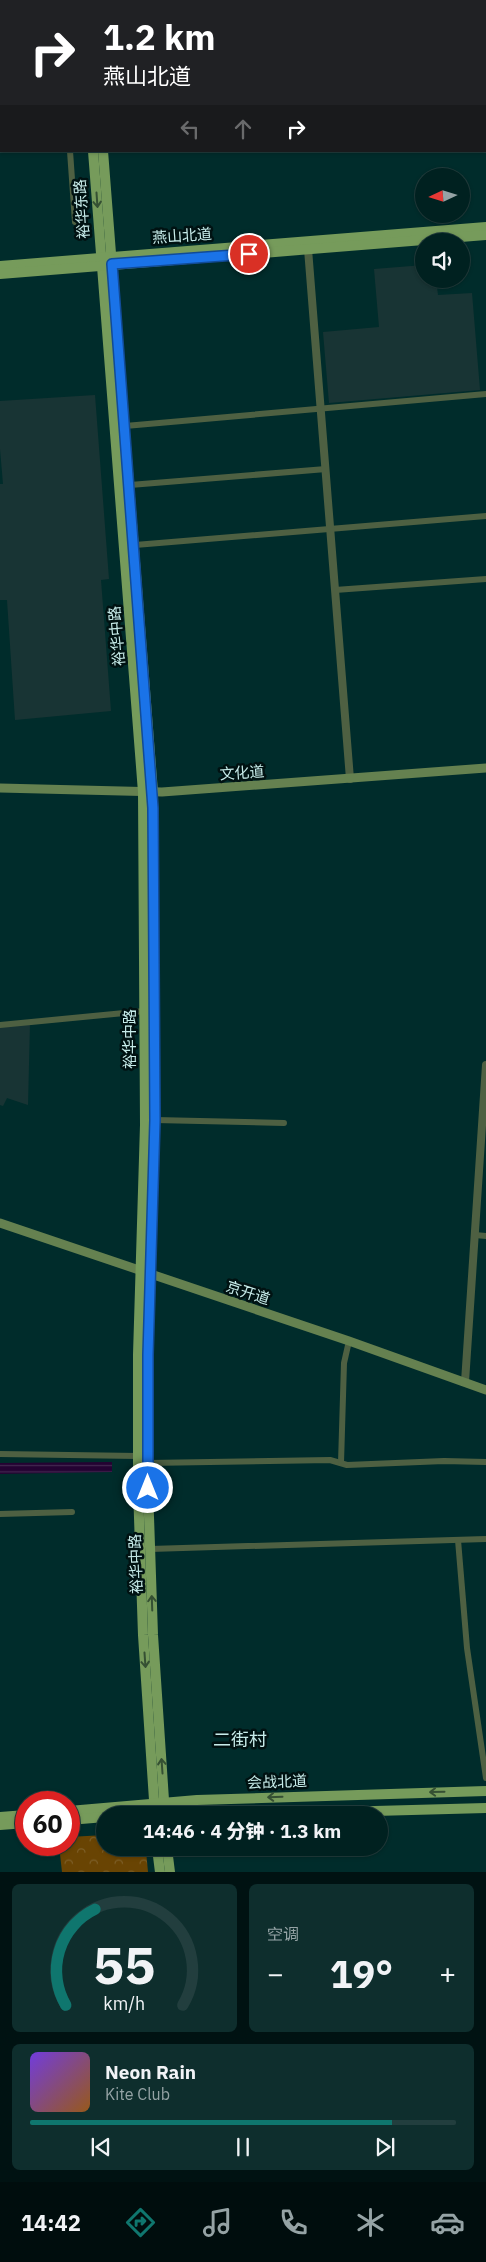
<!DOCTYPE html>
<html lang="zh">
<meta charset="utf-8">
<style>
:root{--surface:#002120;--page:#0e2e2d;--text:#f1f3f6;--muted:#95a3a5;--line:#223e3e;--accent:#0f766e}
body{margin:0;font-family:"IBM Plex Sans","Noto Sans SC",sans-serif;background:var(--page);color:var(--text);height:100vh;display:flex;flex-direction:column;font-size:19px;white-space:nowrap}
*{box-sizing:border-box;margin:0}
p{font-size:16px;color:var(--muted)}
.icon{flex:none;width:28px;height:28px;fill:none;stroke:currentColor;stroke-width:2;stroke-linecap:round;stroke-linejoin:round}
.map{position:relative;height:1872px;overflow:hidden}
.side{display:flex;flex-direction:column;gap:12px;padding:12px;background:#001212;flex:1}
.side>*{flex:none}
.banner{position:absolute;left:0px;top:0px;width:486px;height:152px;box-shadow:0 1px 4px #0004,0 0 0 1px var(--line);background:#202124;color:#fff;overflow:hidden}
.needle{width:32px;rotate:266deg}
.controls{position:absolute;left:415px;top:168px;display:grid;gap:10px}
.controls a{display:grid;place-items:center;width:55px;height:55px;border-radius:50%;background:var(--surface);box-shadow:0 1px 4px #0004,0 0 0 1px var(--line);font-size:25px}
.speed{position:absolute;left:15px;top:1791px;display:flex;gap:10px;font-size:25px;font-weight:700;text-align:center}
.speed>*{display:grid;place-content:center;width:65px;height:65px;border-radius:50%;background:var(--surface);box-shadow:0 1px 4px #0004,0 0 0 1px var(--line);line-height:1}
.speed .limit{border:8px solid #d22;background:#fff;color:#111}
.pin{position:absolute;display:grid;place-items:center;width:42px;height:42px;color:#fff;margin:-21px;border:2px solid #fff;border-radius:50%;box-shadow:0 1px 5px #0007}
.me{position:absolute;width:55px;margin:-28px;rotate:0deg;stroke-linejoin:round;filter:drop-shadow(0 0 4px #0008)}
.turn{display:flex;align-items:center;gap:18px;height:105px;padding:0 20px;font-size:22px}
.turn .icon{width:65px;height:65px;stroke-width:2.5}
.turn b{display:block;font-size:35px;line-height:42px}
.lanes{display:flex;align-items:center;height:48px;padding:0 20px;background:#0003;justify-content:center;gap:25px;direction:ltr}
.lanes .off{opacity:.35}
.big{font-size:38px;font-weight:800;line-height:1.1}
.side .widget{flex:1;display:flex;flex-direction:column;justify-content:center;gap:8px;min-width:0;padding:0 18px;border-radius:8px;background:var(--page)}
.side .dial{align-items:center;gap:0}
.dial svg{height:130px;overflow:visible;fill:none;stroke:var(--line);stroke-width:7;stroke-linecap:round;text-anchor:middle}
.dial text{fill:var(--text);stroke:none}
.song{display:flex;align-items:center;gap:15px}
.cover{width:60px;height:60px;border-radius:8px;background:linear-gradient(135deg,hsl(260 70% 55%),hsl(30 70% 35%))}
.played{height:5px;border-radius:2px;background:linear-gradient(90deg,var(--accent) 85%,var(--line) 85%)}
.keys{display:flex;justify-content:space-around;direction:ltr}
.heat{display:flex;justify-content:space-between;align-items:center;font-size:28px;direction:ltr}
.side .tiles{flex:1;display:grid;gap:12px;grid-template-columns:1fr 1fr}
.widget:last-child{grid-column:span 2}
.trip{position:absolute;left:96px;top:1806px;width:292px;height:50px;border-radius:25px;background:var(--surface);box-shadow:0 1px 4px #0004,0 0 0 1px var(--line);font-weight:800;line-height:50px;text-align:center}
.menu{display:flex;height:80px;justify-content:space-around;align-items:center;background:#000d0d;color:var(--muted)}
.menu .icon{width:35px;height:35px}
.menu .on{color:var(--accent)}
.menu b{font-size:22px;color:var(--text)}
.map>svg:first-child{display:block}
.built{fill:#183434}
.park{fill:url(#park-crowns)}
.water{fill:url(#water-rules)}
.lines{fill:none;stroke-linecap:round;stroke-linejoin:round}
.minor{stroke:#4e6042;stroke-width:6}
.tertiary{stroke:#4e6042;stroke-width:8}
.secondary{stroke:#658150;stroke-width:9}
.primary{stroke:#769b5b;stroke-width:10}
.oneway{stroke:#355033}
.route-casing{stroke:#114b97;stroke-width:12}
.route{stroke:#1a73e8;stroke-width:9}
.labels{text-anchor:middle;stroke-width:5;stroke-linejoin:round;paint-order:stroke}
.street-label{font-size:15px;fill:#c7ecea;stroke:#001212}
.quarter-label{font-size:18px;fill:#c7ecea;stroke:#001212}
</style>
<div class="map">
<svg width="486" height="1872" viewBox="0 0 486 1872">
<defs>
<pattern id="park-crowns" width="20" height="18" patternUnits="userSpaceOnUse" patternTransform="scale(1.25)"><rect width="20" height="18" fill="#694403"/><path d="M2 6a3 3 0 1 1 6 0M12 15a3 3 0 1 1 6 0" fill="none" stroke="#7d5f28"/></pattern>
<pattern id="water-rules" width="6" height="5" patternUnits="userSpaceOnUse" patternTransform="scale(1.25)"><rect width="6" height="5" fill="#240232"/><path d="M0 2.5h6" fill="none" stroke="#422750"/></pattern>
</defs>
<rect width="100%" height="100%" fill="#002c2b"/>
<g class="built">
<polygon points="424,265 424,279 436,279 438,295 472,293 480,390 329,403 323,332 379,327 374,269"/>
<polygon points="95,395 109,579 101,580 111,711 15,720 7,600 0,600 0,484 3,484 0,449 0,401"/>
<polygon points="30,1023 28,1105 7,1098 3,1106 0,1105 0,1027"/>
</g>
<polygon class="park" points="105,1835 105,1848 141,1848 146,1851 148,1872 62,1872 59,1845 69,1845 69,1837"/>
<polygon class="water" points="112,1462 112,1472 0,1474 0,1463"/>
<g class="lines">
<g class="minor">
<polyline points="58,0 58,1"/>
<polyline points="112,0 112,1"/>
<polyline points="265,1 281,0"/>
<polyline points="0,29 1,29"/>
<polyline points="0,102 1,102"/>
<polyline points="70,151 75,222"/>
<polyline points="125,426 486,394"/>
<polyline points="130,485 326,469"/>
<polyline points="135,545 486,516"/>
<polyline points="335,590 486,579"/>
<polyline points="0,1025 145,1011"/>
<polyline points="155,1120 284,1123"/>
<polyline points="475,1235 486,1236"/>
<polyline points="0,1454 138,1456"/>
<polyline points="148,1463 330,1460 347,1465 444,1461 486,1462"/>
<polyline points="341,1463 344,1363 349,1341"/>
<polyline points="0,1514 72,1512"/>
<polyline points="458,1540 467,1648 486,1778"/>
<polyline points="150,1549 486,1539"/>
</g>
<g class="tertiary">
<polyline points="308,249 350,779"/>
<polyline points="465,1382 486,1065"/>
</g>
<g class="secondary">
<polyline points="0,788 162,792 486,768"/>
<polyline points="0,1223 349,1341 486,1390"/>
</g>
<g class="primary">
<polyline points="81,0 81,1"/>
<polyline points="91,0 91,1"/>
<polyline points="93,151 143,792 145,1125 138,1355 138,1488 143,1635 155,1815"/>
<polyline points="103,151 153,792 155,1120 148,1355 148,1487 153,1635 165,1815"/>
<polyline points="0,266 486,227"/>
<polyline points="0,274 486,235"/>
<polyline points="69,1811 197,1800 486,1791"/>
<polyline points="139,1815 196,1815"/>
<polyline points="222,1815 486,1808"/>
<polyline points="0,1817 26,1815"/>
<polyline points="69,1820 105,1817"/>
<polyline points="0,1825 26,1823"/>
<polyline points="157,1848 160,1872"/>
<polyline points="167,1848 170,1872"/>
</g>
</g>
<defs><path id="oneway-shaft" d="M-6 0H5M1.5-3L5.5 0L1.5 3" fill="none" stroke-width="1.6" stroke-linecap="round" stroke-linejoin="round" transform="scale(1.25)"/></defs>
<g class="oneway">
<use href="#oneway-shaft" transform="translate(97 200) rotate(86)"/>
<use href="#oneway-shaft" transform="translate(152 1603) rotate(-92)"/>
<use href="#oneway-shaft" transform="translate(145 1660) rotate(86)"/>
<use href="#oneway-shaft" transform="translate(162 1766) rotate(-94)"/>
<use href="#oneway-shaft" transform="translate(437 1792) rotate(179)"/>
<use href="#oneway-shaft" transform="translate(275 1797) rotate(178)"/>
</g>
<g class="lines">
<defs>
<polyline id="route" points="148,1488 148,1355 155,1120 153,808 112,264 249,254"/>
</defs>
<use href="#route" class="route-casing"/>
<use href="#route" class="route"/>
</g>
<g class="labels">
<g class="street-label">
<text transform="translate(82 209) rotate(-94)" y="5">裕华东路</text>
<text transform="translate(182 236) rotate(-4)" y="5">燕山北道</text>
<text transform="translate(117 636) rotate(-95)" y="5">裕华中路</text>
<text transform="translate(242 773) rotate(-4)" y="5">文化道</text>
<text transform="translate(130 1039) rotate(-90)" y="5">裕华中路</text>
<text transform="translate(248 1293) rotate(18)" y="5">京开道</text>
<text transform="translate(136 1564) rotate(-92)" y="5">裕华中路</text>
<text transform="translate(277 1782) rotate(-2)" y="5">会战北道</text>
</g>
<g class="quarter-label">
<text x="240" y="1746">二街村</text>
</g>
</g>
</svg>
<div class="controls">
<a><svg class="needle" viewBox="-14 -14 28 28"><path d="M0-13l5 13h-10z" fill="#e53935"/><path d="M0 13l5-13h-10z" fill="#95a3a5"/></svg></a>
<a><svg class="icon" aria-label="sound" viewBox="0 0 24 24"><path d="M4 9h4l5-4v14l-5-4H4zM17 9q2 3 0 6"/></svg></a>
</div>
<div class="speed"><div class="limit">60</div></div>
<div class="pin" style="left:249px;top:254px;background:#d93025"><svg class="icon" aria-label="arrive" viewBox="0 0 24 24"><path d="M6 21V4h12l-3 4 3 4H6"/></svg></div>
<svg class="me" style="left:148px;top:1488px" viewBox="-20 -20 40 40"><circle r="17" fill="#1a73e8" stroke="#fff" stroke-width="3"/><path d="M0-11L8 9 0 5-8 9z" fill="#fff"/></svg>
<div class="trip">14:46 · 4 分钟 · 1.3 km</div>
<div class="banner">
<div class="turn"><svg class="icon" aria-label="right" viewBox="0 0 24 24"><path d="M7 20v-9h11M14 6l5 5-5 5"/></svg><div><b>1.2 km</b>燕山北道</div></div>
<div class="lanes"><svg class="icon off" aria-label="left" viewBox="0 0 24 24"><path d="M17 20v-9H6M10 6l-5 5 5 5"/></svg><svg class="icon off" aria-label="ahead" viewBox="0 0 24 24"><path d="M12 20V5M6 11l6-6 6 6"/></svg><svg class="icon" aria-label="right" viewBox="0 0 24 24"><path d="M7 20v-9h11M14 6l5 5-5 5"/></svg></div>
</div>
</div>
<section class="side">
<div class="tiles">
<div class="widget dial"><svg viewBox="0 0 100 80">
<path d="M14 69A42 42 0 1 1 86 69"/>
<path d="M14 69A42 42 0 0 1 32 10" stroke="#0f766e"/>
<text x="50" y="56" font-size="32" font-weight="700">55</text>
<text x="50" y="72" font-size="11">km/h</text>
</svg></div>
<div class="widget"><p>空调</p>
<div class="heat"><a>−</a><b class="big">19°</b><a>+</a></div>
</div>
<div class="widget">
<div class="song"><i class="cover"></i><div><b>Neon Rain</b><p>Kite Club</p></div></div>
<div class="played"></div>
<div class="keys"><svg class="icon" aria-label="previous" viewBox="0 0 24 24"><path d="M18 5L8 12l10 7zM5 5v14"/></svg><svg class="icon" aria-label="pause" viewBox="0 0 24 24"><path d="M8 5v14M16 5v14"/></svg><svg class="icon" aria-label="next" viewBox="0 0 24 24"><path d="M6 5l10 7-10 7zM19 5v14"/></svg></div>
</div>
</div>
</section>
<nav class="menu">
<b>14:42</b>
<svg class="icon on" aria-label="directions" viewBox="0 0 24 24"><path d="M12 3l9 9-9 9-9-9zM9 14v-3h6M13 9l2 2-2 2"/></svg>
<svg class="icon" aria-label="music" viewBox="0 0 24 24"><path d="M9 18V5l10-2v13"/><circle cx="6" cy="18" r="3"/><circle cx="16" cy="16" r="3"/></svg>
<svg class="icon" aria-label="phone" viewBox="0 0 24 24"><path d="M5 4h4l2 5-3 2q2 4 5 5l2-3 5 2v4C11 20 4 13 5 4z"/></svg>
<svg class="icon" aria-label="climate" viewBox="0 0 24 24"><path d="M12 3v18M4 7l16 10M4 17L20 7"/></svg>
<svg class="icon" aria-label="car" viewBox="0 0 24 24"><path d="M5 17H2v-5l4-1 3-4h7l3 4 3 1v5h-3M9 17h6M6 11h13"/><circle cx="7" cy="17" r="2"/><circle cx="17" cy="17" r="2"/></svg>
</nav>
